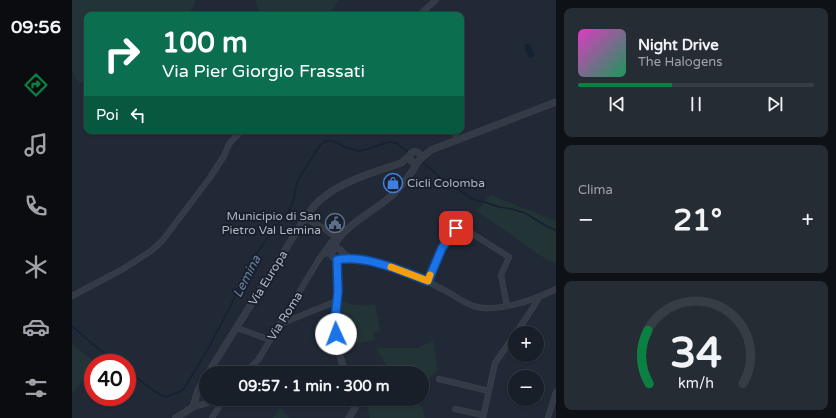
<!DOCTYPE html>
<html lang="it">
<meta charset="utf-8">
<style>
:root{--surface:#191f28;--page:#262c34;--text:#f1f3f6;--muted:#9fa2a8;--line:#373d45;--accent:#0b8043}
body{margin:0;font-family:"Varela Round",sans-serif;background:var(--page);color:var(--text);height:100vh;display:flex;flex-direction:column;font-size:15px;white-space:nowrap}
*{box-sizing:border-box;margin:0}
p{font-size:13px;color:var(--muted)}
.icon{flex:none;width:22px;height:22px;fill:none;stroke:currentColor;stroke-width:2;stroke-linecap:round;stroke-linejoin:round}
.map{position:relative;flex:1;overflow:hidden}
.panel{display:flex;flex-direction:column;gap:8px;padding:8px;background:#0e1116;width:280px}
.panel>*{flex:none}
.banner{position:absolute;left:12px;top:12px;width:380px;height:122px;border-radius:8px;box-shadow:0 1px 3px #0004,0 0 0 1px var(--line);background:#0b6e4f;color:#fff;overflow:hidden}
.tools{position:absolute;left:436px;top:326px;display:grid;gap:8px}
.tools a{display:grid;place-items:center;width:36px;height:36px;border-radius:50%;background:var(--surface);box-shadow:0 1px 3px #0004,0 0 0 1px var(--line);font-size:20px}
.speed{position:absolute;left:12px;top:354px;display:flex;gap:8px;font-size:20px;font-weight:700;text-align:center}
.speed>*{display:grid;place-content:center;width:52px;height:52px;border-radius:50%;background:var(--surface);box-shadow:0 1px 3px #0004,0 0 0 1px var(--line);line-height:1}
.speed .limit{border:6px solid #d22;background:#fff;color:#111}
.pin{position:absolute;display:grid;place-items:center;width:34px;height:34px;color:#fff;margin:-17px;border-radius:8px;box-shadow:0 2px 6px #0006}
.me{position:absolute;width:44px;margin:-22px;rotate:358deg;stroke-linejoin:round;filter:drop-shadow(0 0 3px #0008)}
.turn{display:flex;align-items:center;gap:14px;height:84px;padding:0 12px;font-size:18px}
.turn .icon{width:52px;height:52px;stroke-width:2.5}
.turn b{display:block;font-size:28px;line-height:34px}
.then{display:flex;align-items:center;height:38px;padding:0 12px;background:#0003;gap:8px;font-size:15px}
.big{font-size:30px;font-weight:700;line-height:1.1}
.panel .card{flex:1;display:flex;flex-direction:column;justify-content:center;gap:6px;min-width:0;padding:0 14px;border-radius:8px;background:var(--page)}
.panel .dial{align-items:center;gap:0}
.dial svg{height:104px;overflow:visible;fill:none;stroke:var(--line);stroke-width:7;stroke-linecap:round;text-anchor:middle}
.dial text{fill:var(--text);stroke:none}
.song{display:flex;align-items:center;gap:12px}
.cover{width:48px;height:48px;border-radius:6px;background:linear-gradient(135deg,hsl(310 70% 55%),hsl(150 70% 35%))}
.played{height:4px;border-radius:2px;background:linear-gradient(90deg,var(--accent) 40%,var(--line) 40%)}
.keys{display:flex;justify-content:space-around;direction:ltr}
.heat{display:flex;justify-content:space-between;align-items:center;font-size:22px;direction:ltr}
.trip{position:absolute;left:127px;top:366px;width:230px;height:40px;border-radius:20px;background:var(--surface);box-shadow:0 1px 3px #0004,0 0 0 1px var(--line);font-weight:700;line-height:40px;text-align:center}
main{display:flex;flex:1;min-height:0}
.dock{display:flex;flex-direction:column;width:72px;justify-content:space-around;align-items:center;background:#0a0c10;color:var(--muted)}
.dock .icon{width:28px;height:28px}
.dock .current{color:var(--accent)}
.dock b{font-size:18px;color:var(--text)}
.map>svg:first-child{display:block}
.green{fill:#233437}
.water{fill:#152032}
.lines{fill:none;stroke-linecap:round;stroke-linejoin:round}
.stream{stroke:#152032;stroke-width:1.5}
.minor-casing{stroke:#3d4450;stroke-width:6}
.tertiary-casing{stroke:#3d4450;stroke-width:7}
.minor{stroke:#343b46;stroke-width:5}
.tertiary{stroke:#343b46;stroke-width:6}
.route-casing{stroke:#114b97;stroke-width:10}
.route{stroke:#1a73e8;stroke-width:7}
.slow{stroke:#f59e0b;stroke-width:7}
.labels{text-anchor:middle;stroke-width:4;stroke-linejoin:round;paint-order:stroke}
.poi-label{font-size:12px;fill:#aeb5c3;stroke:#1a202b;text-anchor:start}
.street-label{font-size:12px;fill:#aeb5c3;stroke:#1a202b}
.water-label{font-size:13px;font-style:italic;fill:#687ea1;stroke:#1a202b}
</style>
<main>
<nav class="dock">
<b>09:56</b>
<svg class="icon current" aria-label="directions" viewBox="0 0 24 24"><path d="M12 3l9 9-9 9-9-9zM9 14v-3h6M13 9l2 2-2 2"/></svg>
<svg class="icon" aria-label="music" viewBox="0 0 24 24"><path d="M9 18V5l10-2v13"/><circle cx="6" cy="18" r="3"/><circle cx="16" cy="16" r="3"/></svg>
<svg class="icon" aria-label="phone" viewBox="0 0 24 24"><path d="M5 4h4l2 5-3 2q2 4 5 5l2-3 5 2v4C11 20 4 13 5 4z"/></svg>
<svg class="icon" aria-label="climate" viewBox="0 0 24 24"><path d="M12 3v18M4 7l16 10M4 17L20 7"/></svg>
<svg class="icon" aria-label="car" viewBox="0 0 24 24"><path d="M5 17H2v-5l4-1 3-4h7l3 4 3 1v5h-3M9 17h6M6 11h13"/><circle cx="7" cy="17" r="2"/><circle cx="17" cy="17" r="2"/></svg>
<svg class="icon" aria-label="filters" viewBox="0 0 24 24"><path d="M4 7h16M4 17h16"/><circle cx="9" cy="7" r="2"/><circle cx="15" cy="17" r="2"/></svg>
</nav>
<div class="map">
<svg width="484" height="418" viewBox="0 0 484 418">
<rect width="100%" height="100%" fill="#212936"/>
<g class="green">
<polygon points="0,0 123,0 123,5 114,15 62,15 59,14 58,15 15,15 15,77 7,84 0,71"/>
<polygon points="183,0 267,0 255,15 189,15"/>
<polygon points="418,195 484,221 484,263 475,260 405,211"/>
<path d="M268 300C278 306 292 306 303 305L308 331 301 333 303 340 270 346 266 316 269 315Z"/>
<polygon points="246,340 261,341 262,348 246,345"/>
<polygon points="361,341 366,370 350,384 350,373 319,373 304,348 346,348"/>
<polygon points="0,344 24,363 21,363 21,367 0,394"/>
<polygon points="294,399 345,399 350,408 353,418 298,418"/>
<polygon points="208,407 217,418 201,418"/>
</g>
<polygon class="water" points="453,44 458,44 463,55 458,58 453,50"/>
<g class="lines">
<g class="stream">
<polyline points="352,163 370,179 401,199 412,202 427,207 440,209 453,213 476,227 484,230"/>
<path d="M0 326C11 335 22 347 34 354 40 358 46 358 51 363"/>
<polyline points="55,367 66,379 88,395 95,397 111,390 136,349 160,303 177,264 204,226 216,212 222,199 224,185 229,175 248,145 254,141 261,141 275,148 288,151 317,142 324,143 336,152"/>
</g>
<defs>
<g id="minor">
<polyline points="347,15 364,0"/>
<polyline points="382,131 386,140"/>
<polyline points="233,218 253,229 266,239"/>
<polyline points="271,253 279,258"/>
<path d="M269 259C304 258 340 273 370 289 381 294 393 305 405 307 427 312 465 299 484 289"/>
<path d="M355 281C362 266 374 233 388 226L437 257 429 275 435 306"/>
<polyline points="0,296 51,269 79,251 90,241 137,179 152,156 157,144 169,131"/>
<polyline points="208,324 265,301"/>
<polyline points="165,328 198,340"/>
<polyline points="444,333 462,306 467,297"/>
<polyline points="173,373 186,360 249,256 252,253 260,254"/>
<polyline points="367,379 417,391"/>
<polyline points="121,407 136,403 141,399"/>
<polyline points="383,409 411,415"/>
<polyline points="140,418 152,399"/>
<polyline points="411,418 423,363 443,334"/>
<polyline points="476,418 484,392"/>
</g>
<g id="tertiary">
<circle cx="343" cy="157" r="5.5"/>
<polyline points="349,158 359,150 484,102"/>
<circle cx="265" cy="254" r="5.5"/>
<path d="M262 249C263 231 304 210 318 197 326 190 341 172 345 163"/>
<polyline points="252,253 260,242 264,240"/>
<polyline points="265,260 266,291 264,321 265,346 273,373"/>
<path d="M136 373 233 218C239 210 244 202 252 197 271 181 305 171 329 163L335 158 338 157"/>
<polyline points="104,418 121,407 126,390 134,377"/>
<polyline points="277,418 283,408 283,399"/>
</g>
</defs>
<use href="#minor" class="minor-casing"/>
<use href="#tertiary" class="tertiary-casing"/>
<use href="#minor" class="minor"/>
<use href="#tertiary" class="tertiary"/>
</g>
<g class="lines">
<defs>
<path id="route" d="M264 334V310L266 292 265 260C293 254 329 271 356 281L370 248 384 228"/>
</defs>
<use href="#route" class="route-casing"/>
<use href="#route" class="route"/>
<polyline class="slow" points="319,267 356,281 358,275"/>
</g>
<defs>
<symbol id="shop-ring" viewBox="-11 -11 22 22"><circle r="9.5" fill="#1a202b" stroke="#3f7fe0" stroke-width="1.5"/><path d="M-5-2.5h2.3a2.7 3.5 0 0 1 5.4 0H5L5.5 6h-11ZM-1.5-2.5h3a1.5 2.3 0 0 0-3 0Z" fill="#3f7fe0"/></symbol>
<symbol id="civic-ring" viewBox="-11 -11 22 22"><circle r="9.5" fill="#1a202b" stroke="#5c6f8a" stroke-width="1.5"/><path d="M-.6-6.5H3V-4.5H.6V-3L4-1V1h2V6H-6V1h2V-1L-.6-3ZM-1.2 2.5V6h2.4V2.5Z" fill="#5c6f8a"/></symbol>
</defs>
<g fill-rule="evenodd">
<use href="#shop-ring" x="310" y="172" width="22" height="22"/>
<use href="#civic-ring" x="252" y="212" width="22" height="22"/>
</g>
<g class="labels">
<g class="poi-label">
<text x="335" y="187">Cicli Colomba</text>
<text x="249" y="220" text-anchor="end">Municipio di San<tspan x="249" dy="14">Pietro Val Lemina</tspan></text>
</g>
<g class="street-label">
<text transform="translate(196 278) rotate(-58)" y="4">Via Europa</text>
<text transform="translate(213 316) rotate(-58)" y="4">Via Roma</text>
</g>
<g class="water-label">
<text transform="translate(174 276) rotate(-63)" y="5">Lemina</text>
</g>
</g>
</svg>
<div class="tools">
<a>+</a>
<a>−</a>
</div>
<div class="speed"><div class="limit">40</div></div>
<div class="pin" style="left:384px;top:228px;background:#d93025"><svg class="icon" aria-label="arrive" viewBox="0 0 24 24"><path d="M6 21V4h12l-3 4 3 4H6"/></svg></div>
<svg class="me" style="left:264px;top:334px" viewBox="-20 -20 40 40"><circle r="19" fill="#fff"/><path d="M0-13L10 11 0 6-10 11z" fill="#1a73e8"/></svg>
<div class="trip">09:57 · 1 min · 300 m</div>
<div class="banner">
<div class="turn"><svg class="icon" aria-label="right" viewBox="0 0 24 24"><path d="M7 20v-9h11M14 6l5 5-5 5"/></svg><div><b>100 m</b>Via Pier Giorgio Frassati</div></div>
<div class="then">Poi<svg class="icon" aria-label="left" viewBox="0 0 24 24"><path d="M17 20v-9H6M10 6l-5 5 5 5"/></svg></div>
</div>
</div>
<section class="panel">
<div class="card">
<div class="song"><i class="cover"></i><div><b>Night Drive</b><p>The Halogens</p></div></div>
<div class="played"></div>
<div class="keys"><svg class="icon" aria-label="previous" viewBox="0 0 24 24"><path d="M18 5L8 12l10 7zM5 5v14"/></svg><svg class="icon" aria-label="pause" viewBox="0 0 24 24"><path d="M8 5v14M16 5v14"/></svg><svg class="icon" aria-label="next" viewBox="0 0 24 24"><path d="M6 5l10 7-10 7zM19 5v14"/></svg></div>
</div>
<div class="card"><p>Clima</p>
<div class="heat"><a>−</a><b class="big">21°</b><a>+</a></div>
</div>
<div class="card dial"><svg viewBox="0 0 100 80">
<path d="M14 69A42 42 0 1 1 86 69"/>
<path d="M14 69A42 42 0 0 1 13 28" stroke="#0b8043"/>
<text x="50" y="56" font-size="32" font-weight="700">34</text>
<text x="50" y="72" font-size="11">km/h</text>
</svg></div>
</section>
</main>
